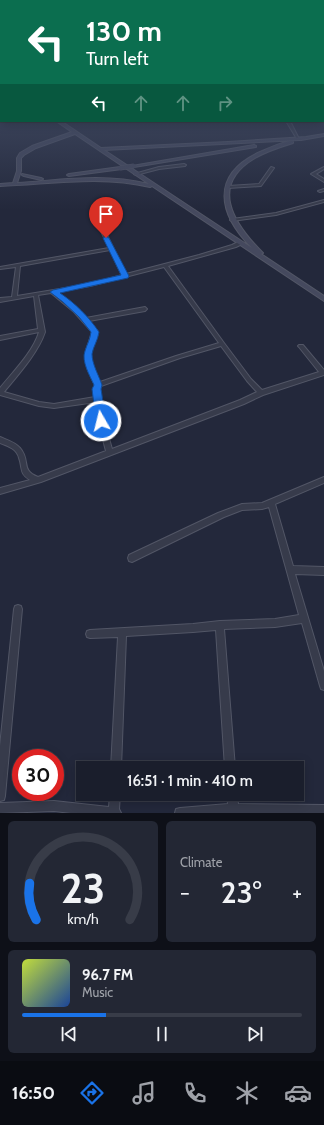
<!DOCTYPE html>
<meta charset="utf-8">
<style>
:root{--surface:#1a1e2c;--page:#232734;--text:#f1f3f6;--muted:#9fa2a9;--line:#383c48;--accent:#1a73e8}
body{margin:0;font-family:Cabin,sans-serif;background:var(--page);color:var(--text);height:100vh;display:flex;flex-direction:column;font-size:15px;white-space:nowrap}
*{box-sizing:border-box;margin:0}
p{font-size:13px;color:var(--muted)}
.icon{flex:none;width:22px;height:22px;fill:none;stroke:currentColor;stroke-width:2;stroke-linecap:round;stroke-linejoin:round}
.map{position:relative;height:813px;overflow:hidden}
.side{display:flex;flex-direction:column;gap:8px;padding:8px;background:#0e1018;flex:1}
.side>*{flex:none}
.guide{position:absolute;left:0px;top:0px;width:324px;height:122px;box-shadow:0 2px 10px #0003,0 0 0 1px var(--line);background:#0b6e4f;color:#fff;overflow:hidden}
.speed{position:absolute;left:12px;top:749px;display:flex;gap:8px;font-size:20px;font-weight:700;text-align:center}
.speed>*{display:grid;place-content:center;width:52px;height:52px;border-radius:50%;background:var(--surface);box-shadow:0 2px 10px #0003,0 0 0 1px var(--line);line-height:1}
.speed .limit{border:6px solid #d22;background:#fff;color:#111}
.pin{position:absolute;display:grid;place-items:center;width:34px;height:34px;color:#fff;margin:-41px -17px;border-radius:50% 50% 50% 0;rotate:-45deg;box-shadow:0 0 4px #0007}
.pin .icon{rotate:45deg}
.me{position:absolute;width:44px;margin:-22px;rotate:352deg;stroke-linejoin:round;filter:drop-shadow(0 0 3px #0008)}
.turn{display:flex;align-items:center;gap:14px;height:84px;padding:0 20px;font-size:18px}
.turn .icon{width:52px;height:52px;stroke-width:2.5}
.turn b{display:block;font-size:28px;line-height:34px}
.lanes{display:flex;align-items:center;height:38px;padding:0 20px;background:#0003;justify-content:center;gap:20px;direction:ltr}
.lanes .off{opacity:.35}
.big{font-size:30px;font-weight:600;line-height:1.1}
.side .widget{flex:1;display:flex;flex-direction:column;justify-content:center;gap:6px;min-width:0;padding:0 14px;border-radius:6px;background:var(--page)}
.side .dial{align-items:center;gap:0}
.dial svg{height:104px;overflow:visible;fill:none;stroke:var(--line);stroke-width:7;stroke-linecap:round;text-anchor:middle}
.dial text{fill:var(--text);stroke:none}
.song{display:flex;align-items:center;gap:12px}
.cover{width:48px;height:48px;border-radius:6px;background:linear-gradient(135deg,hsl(70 70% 55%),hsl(220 70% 35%))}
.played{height:4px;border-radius:2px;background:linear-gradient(90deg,var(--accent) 30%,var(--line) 30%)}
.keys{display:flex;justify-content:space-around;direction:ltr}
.heat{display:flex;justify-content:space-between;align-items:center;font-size:22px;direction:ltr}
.side .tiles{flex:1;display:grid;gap:8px;grid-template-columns:1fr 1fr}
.widget:last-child{grid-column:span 2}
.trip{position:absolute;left:76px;top:761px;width:228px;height:40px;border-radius:0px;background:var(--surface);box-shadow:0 2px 10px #0003,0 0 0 1px var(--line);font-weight:600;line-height:40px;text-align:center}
.dock{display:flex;height:64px;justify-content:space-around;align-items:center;background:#0a0c12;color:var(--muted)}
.dock .icon{width:28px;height:28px}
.dock .selected{color:var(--accent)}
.dock b{font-size:18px;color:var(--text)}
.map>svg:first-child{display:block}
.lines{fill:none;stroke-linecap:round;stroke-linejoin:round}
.street-casing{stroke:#525666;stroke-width:2}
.secondary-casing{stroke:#525666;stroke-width:2}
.street{fill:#373b4b;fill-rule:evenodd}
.secondary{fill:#45495e;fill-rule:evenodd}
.secondary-bridge-casing{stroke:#525666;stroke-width:5;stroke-linecap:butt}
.secondary-bridge{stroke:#45495e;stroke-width:4}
.route{fill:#1a73e8;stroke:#114b97}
</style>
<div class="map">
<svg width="324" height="813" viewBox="0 0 324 813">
<rect width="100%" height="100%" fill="#23283b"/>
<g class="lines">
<defs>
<g id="street">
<rect x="0" y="103" width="1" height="3"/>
<rect x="323" y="109" width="1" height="2"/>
<polygon points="286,121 290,121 299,139 297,139"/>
<polygon points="184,164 186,165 185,166 159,169 136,175 134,174 159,167"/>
<polygon points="271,167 274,168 261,186 228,188 226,187 228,186 259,184"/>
<polygon points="324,167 324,169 316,174 324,179 324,182 311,174"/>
<polygon points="324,189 324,191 320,192 318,191"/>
<polygon points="324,200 324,202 276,215 232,221 230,220 232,219 276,213"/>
<path d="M100 226 103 227 126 274 199 255 232 245 238 242H242V244L236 247 168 266 224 343 251 379 262 390 319 372 299 347 298 346 299 345H303L324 370V375L263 395 244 404 41 482 0 494V488L30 480C19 473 23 469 19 458 17 449 8 446 0 443V437C7 440 15 442 20 448 31 461 20 470 38 477L106 451 98 421 96 402 54 408 39 406 0 395V388C13 372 33 352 39 332L0 340V336L38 329 34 296 0 302V298L12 297 16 267 0 269V267L109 248 99 227ZM110 250 122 275 90 284 17 296 20 266ZM164 267 219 343 176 356 100 382C95 373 88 361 91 351 93 344 96 339 98 332L89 321 145 311 147 309 145 307 86 318 72 304 56 292 90 286ZM51 293 74 312 92 332 86 351 85 358 88 370 95 385 94 389 95 397 54 404 39 402 4 392C18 375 38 353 45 332L38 295ZM221 346 247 381 257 392 240 400 112 449 104 421 100 389 101 386 180 358Z"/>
<polygon points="324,477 324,483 275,504 293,566 324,567 324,575 295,574 324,671 324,690 321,689 320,686 302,623 275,627 224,629 235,768 225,768 216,630 193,632 126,636 121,768 111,768 118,637 90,638 87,637 86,634 87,631 90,630 193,624 220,621 275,619 299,615 269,507 262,509 242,510 224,517 132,562 129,561 128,558 129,555 218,513 242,504 262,503"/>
<polygon points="18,605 21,606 22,609 5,796 4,800 0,801 0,746 14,609 15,606"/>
<polygon points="110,794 120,794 119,809 121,813 71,813 54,811 0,813 0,803 54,801 109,807"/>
<polygon points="227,794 237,794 238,804 324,805 324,813 175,813 176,809 180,808 228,804"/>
</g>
<g id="secondary">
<path d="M56 121H61L101 148 228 142 306 137 324 134V136L301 140H299L104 150 252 248C218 214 210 175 260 152 270 148 283 141 293 141V143C280 147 267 151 255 158 209 185 233 223 262 252L263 253 261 254 324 296V301L152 186 150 187C99 175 52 184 0 186V184L13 183 17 171V158L20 153 32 146 72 132ZM75 134 149 184C103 173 64 180 17 183L21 171V158L24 155 36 148Z"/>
<polygon points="254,145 256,146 256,147 134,167 132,166"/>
<polygon points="120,167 122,167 122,169 69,176 67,175 69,174"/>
<polygon points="22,174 41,178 43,179 41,180 24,176 22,175"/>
</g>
</defs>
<use href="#street" class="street-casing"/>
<use href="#secondary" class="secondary-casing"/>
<use href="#street" class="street"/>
<use href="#secondary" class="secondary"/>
<defs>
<polyline id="secondary-bridge" points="120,168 134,166"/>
</defs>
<use href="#secondary-bridge" class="secondary-bridge-casing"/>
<use href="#secondary-bridge" class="secondary-bridge"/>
</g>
<linearGradient id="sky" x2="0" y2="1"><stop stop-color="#131620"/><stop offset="0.46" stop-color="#3f4860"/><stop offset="1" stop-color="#3f4860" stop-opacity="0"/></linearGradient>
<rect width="324" height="210" fill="url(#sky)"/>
<path class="route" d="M106 236 109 238 129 276 128 278 60 293C75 303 89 317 99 332 98 340 93 347 92 354 92 364 99 376 102 385L101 389 106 421 104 424H98L96 421 92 389 94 385C90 376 81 361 85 351 87 344 90 340 91 332L79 317 63 302 50 292 53 290 121 275 103 238Z"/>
</svg>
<div class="speed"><div class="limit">30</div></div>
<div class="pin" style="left:106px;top:238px;background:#d93025"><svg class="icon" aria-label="arrive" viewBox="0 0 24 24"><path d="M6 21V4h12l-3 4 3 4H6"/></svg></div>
<svg class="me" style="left:101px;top:421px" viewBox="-20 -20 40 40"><circle r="17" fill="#1a73e8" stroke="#fff" stroke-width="3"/><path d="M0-11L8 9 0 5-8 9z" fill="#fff"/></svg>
<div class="trip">16:51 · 1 min · 410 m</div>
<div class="guide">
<div class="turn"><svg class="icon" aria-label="left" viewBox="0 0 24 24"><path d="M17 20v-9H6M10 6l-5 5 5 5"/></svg><div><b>130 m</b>Turn left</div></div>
<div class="lanes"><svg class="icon" aria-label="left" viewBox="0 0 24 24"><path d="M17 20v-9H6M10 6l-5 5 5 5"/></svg><svg class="icon off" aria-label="ahead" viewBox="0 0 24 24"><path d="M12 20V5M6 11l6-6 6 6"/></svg><svg class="icon off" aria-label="ahead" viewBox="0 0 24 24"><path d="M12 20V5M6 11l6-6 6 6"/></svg><svg class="icon off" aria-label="right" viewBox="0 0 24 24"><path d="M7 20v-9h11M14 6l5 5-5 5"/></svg></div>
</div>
</div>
<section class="side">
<div class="tiles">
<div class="widget dial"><svg viewBox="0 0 100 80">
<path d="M14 69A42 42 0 1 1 86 69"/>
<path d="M14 69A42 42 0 0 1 9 41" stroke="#1a73e8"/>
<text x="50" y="56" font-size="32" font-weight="700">23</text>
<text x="50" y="72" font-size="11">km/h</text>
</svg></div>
<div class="widget"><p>Climate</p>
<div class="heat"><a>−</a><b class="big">23°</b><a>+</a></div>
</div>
<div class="widget">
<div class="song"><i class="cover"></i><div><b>96.7 FM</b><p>Music</p></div></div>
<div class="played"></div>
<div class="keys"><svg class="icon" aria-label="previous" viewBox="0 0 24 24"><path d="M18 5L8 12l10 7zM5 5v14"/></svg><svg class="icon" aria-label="pause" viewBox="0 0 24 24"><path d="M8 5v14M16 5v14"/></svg><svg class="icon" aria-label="next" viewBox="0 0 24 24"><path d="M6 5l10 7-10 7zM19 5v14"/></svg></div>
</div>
</div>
</section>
<nav class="dock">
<b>16:50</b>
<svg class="icon selected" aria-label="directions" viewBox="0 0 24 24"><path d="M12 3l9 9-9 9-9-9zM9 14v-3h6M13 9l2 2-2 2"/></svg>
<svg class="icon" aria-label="music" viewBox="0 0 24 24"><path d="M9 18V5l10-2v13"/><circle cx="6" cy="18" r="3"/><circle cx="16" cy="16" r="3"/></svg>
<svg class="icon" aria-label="phone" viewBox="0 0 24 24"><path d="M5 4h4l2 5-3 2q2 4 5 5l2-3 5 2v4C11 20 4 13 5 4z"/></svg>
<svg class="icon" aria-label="climate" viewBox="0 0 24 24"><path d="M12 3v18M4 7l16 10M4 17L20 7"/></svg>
<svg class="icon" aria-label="car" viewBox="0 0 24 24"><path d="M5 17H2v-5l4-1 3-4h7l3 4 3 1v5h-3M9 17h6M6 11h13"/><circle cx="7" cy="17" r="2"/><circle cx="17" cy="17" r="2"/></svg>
</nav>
